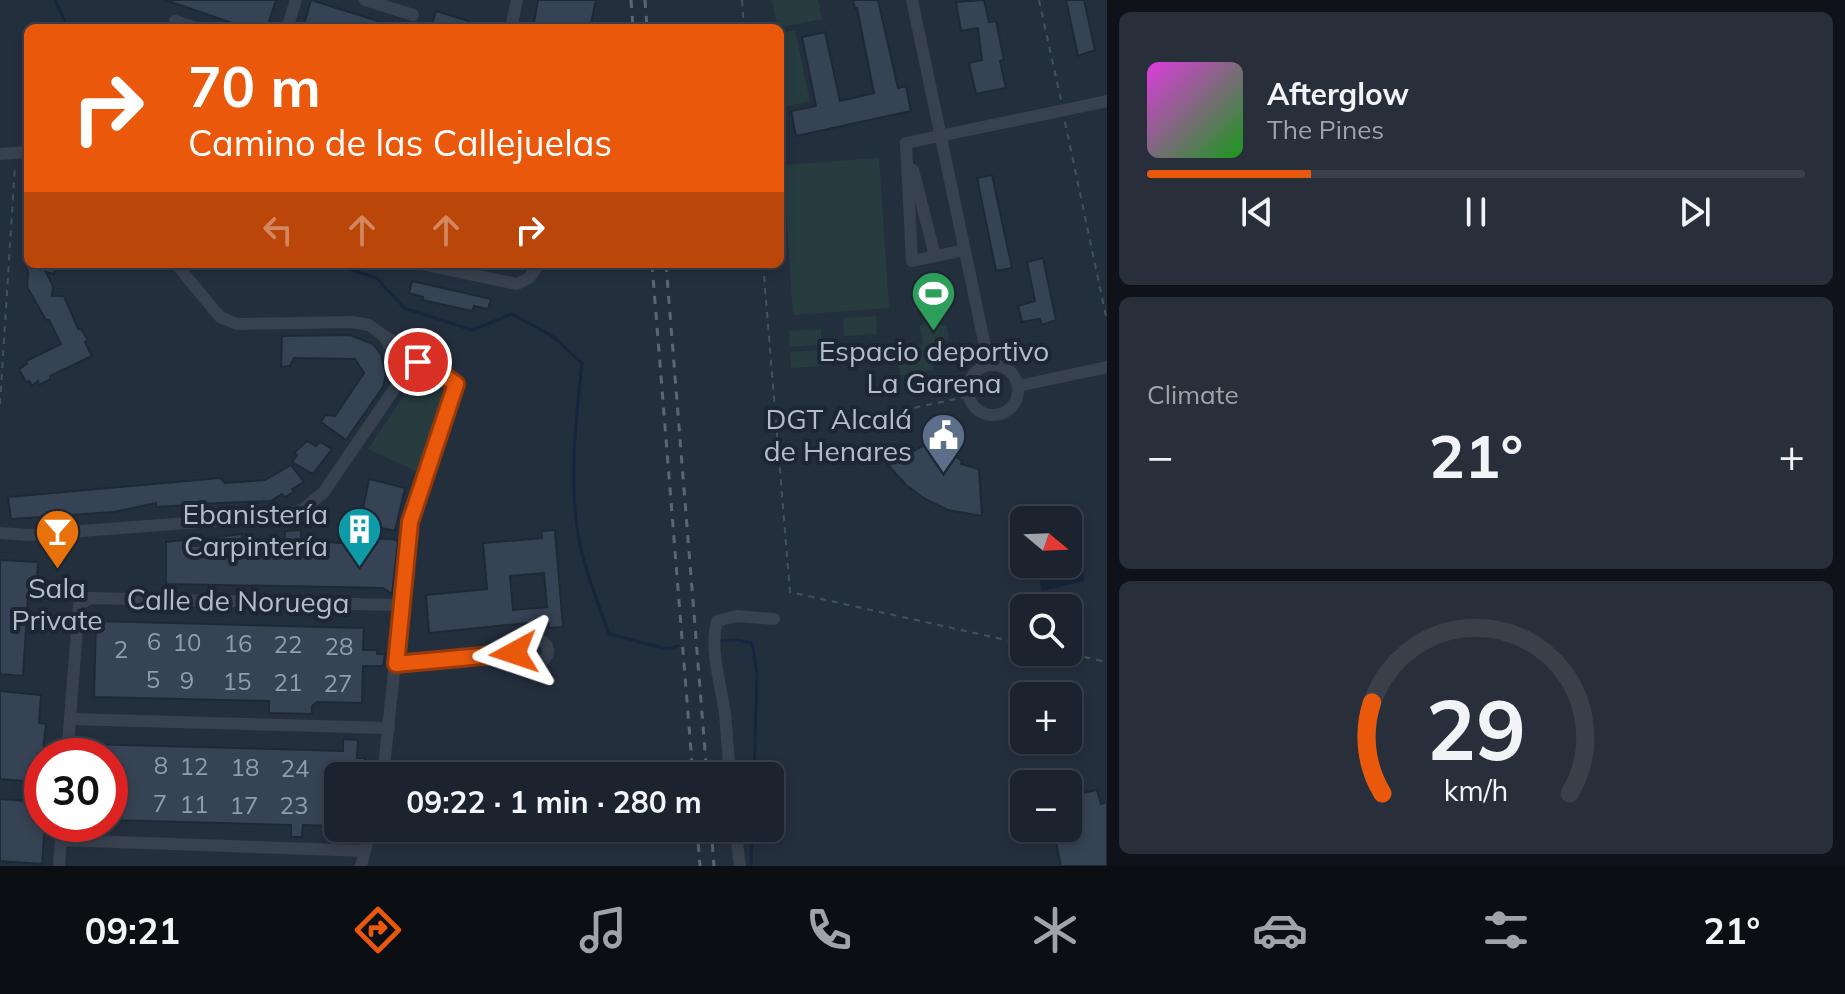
<!DOCTYPE html>
<meta charset="utf-8">
<style>
:root{--surface:#1b232e;--page:#282f3a;--text:#f1f3f6;--muted:#a0a4aa;--line:#39404a;--accent:#ea580c}
body{margin:0;font-family:Mulish,sans-serif;background:var(--page);color:var(--text);height:100vh;display:flex;flex-direction:column;font-size:30px;white-space:nowrap}
*{box-sizing:border-box;margin:0}
p{font-size:26px;color:var(--muted)}
.icon{flex:none;width:44px;height:44px;fill:none;stroke:currentColor;stroke-width:2;stroke-linecap:round;stroke-linejoin:round}
.map{position:relative;flex:1;overflow:hidden}
.sheet{display:flex;flex-direction:column;gap:12px;padding:12px;background:#0f1319;width:738px}
.sheet>*{flex:none}
.guide{position:absolute;left:24px;top:24px;width:760px;height:244px;border-radius:12px;box-shadow:0 4px 12px #0003,0 0 0 2px var(--line);background:#ea580c;color:#fff;overflow:hidden}
.needle{width:52px;rotate:109deg}
.controls{position:absolute;left:1010px;top:506px;display:grid;gap:16px}
.controls a{display:grid;place-items:center;width:72px;height:72px;border-radius:12px;background:var(--surface);box-shadow:0 4px 12px #0003,0 0 0 2px var(--line);font-size:40px}
.speed{position:absolute;left:24px;top:738px;display:flex;gap:16px;font-size:40px;font-weight:700;text-align:center}
.speed>*{display:grid;place-content:center;width:104px;height:104px;border-radius:50%;background:var(--surface);box-shadow:0 4px 12px #0003,0 0 0 2px var(--line);line-height:1}
.speed .limit{border:12px solid #d22;background:#fff;color:#111}
.pin{position:absolute;display:grid;place-items:center;width:68px;height:68px;color:#fff;margin:-34px;border:4px solid #fff;border-radius:50%;box-shadow:0 2px 8px #0007}
.me{position:absolute;width:88px;margin:-44px;rotate:265deg;stroke-linejoin:round;filter:drop-shadow(0 0 6px #0008)}
.turn{display:flex;align-items:center;gap:28px;height:168px;padding:0 32px;font-size:36px}
.turn .icon{width:104px;height:104px;stroke-width:2.5}
.turn b{display:block;font-size:56px;line-height:68px}
.lanes{display:flex;align-items:center;height:76px;padding:0 32px;background:#0003;justify-content:center;gap:40px;direction:ltr}
.lanes .off{opacity:.35}
.big{font-size:60px;font-weight:700;line-height:1.1}
.sheet .card{flex:1;display:flex;flex-direction:column;justify-content:center;gap:12px;min-width:0;padding:0 28px;border-radius:12px;background:var(--page)}
.sheet .dial{align-items:center;gap:0}
.dial svg{height:208px;overflow:visible;fill:none;stroke:var(--line);stroke-width:7;stroke-linecap:round;text-anchor:middle}
.dial text{fill:var(--text);stroke:none}
.song{display:flex;align-items:center;gap:24px}
.cover{width:96px;height:96px;border-radius:12px;background:linear-gradient(135deg,hsl(300 70% 55%),hsl(120 70% 35%))}
.played{height:8px;border-radius:4px;background:linear-gradient(90deg,var(--accent) 25%,var(--line) 25%)}
.keys{display:flex;justify-content:space-around;direction:ltr}
.heat{display:flex;justify-content:space-between;align-items:center;font-size:44px;direction:ltr}
.trip{position:absolute;left:324px;top:762px;width:460px;height:80px;border-radius:12px;background:var(--surface);box-shadow:0 4px 12px #0003,0 0 0 2px var(--line);font-weight:700;line-height:80px;text-align:center}
.dock{display:flex;height:128px;justify-content:space-around;align-items:center;background:#0b0e12;color:var(--muted)}
.dock .icon{width:56px;height:56px}
.dock .active{color:var(--accent)}
.dock b{font-size:36px;color:var(--text)}
main{display:flex;flex:1;min-height:0}
.map>svg:first-child{display:block}
.green{fill:#263c3f}
.water{fill:#17263c}
.lines{fill:none;stroke-linecap:round;stroke-linejoin:round}
.stream{stroke:#17263c;stroke-width:3}
.building{fill:#364354;stroke:#1f2835;stroke-width:2;fill-rule:evenodd}
.path{stroke:#3f5557;stroke-width:2;stroke-dasharray:6 6;stroke-linecap:butt}
.minor{stroke:#38414e;stroke-width:12}
.rail{stroke:#5a6575;stroke-width:3;stroke-dasharray:8 8;stroke-linecap:butt}
.route-casing{stroke:#983908;stroke-width:20}
.route{stroke:#ea580c;stroke-width:14}
.labels{text-anchor:middle;stroke-width:8;stroke-linejoin:round;paint-order:stroke}
.number-label{font-size:24px;fill:#929caa}
.poi-label{font-size:28px;fill:#b4bcc9;stroke:#1d2633}
.street-label{font-size:28px;fill:#b4bcc9;stroke:#1d2633}
</style>
<main>
<div class="map">
<svg width="1107" height="866" viewBox="0 0 1107 866">
<rect width="100%" height="100%" fill="#242f3e"/>
<g class="green">
<polygon points="772,0 818,0 822,19 778,28"/>
<polygon points="795,30 810,101 784,107 780,86 780,33"/>
<polygon points="879,158 889,308 793,315 783,165"/>
<polygon points="928,280 929,288 939,287 941,301 932,303 936,326 946,325 949,340 944,341 945,351 932,361 934,370 901,376 896,350 923,344 920,326 926,324 917,282"/>
<polygon points="876,316 877,334 844,336 843,318"/>
<polygon points="821,329 822,345 790,347 789,331"/>
<polygon points="822,350 823,366 791,368 790,352"/>
<path d="M423 375C436 376 446 385 445 398L418 472 368 449 414 381Z"/>
</g>
<polygon class="water" points="1036,564 1065,564 1082,568 1085,581 1042,591"/>
<g class="lines">
<g class="stream">
<polyline points="55,0 68,28"/>
<path d="M333 264 377 278 404 308 472 330 512 314 552 336 582 363C576 420 569 477 578 535 584 568 598 603 609 634L667 649 678 646"/>
<polyline points="719,641 737,640 752,643 757,673 754,776"/>
<polyline points="751,866 752,828"/>
</g>
</g>
<g class="building">
<polygon points="165,0 276,0 267,28 247,28"/>
<polygon points="311,0 394,26 393,28 303,28"/>
<polygon points="538,0 596,0 590,28 533,28"/>
<polygon points="853,0 878,0 898,88 906,86 911,111 796,136 791,111 816,106 802,37 825,32 840,101 874,93 857,8 855,9"/>
<polygon points="984,0 989,22 996,21 1004,60 1000,61 1006,88 976,94 969,63 982,60 978,28 961,31 956,2"/>
<polygon points="1066,0 1084,0 1095,50 1078,56"/>
<polygon points="436,11 468,21 466,28 431,28"/>
<polygon points="992,175 1012,268 996,271 977,178"/>
<polygon points="1043,258 1056,320 1042,325 1040,319 1022,322 1018,306 1035,301 1027,262"/>
<polygon points="25,264 55,264 54,274 46,272 53,286 52,296 64,296 78,329 81,329 88,340 85,342 92,356 50,376 51,379 39,385 38,381 32,386 29,381 26,382 19,369 27,364 26,361 61,344 49,320 46,320 27,287 28,272"/>
<polygon points="412,281 491,299 488,309 474,306 472,311 422,300 423,297 409,293"/>
<polygon points="350,335 373,344 381,354 386,375 383,387 346,440 321,422 325,415 335,416 364,373 355,359 294,358 290,366 281,367 282,336"/>
<polygon points="307,441 316,446 320,442 332,449 313,474 292,462 297,455 294,453"/>
<polygon points="930,442 944,455 946,452 952,454 962,461 961,464 979,469 982,516 948,510 925,499 906,485 888,465"/>
<polygon points="291,465 304,482 292,489 294,492 285,497 282,494 271,501 198,504 199,509 190,510 189,505 156,507 156,503 114,512 11,519 8,497 220,478 225,483 265,480"/>
<polygon points="369,479 405,488 395,531 360,523"/>
<polygon points="301,530 301,543 305,549 317,549 318,541 351,544 352,538 394,539 398,542 392,594 383,588 166,584 166,542 183,540 183,546 200,546 200,539 242,534 241,547 284,548 285,531"/>
<path d="M555 530 563 627 549 628 548 621 429 633 426 595 487 589 483 543 542 538 541 531ZM544 573 547 607 513 610 510 576Z"/>
<polygon points="0,560 38,562 36,597 28,597 23,676 0,674"/>
<polygon points="96,621 364,628 363,650 377,650 377,654 385,654 383,666 363,666 362,703 317,702 312,706 312,714 269,713 269,701 94,697"/>
<polygon points="0,691 41,695 39,723 46,724 43,753 37,753 35,782 0,779"/>
<polygon points="343,739 358,740 357,758 365,758 365,764 370,765 368,776 346,773 346,776 338,776 335,826 303,825 302,837 291,837 291,825 110,820 110,756 87,756 87,744 343,751"/>
<polygon points="1097,790 1101,804 1107,802 1107,866 1061,866 1053,828 1068,828 1068,796"/>
<polygon points="0,799 42,802 42,824 45,824 42,864 0,861"/>
</g>
<g class="lines">
<g class="path">
<polyline points="742,0 744,28"/>
<polyline points="1039,0 1061,100"/>
<polyline points="1065,122 1107,321"/>
<polyline points="763,264 790,592 1024,644"/>
<polyline points="0,404 15,165"/>
<polyline points="844,423 969,396"/>
<polyline points="1061,652 1107,662"/>
</g>
<g class="minor">
<polyline points="365,0 413,15"/>
<polyline points="912,0 989,365"/>
<polyline points="175,21 196,28"/>
<polyline points="287,28 296,0"/>
<polyline points="511,28 517,0"/>
<polyline points="0,154 28,152"/>
<polyline points="913,170 935,256"/>
<polyline points="965,250 912,261 906,143 1107,101"/>
<polyline points="176,264 220,317 237,324 352,322 369,325 384,336"/>
<polyline points="421,264 517,284 529,278 539,264"/>
<circle cx="408" cy="361" r="10"/>
<polyline points="398,360 384,336 411,351"/>
<circle cx="993" cy="390" r="25"/>
<polyline points="1018,386 1107,367"/>
<polyline points="0,533 29,535 279,516 302,510 323,493 395,388"/>
<circle cx="537" cy="651" r="11"/>
<polyline points="396,664 526,652"/>
<polyline points="70,719 389,728"/>
<polyline points="67,756 79,605 89,598 400,605"/>
<polyline points="383,776 410,522 456,384 427,364 418,362"/>
<path d="M730 776C728 755 727 734 725 714 721 683 709 651 717 621L737 616 774 619"/>
<polyline points="735,828 740,866"/>
<polyline points="61,840 364,851"/>
<polyline points="59,866 62,824"/>
<polyline points="361,866 371,828"/>
</g>
<g class="rail">
<polyline points="631,0 633,28"/>
<polyline points="645,0 647,28"/>
<polyline points="652,264 693,776"/>
<polyline points="666,264 707,776"/>
<polyline points="697,828 700,866"/>
<polyline points="711,828 714,866"/>
</g>
</g>
<g class="lines">
<defs>
<polyline id="route" points="418,362 427,364 456,384 410,522 396,664 514,653"/>
</defs>
<use href="#route" class="route-casing"/>
<use href="#route" class="route"/>
</g>
<defs>
<symbol id="stadium-pin" viewBox="-11 -11 22 30"><path d="M0 17L-7.5 6A9.5 9.5 0 1 1 7.5 6Z" fill="#2e9e5b" stroke="#1d2633"/><path d="M0-5a6.5 5 0 1 0 0 10a6.5 5 0 1 0 0-10ZM-3.5-1.8h7v3.6h-7Z" fill="#fff"/></symbol>
<symbol id="civic-pin" viewBox="-11 -11 22 30"><path d="M0 17L-7.5 6A9.5 9.5 0 1 1 7.5 6Z" fill="#5c6f8a" stroke="#1d2633"/><path d="M-.6-6.5H3V-4.5H.6V-3L4-1V1h2V6H-6V1h2V-1L-.6-3ZM-1.2 2.5V6h2.4V2.5Z" fill="#fff"/></symbol>
<symbol id="building-pin" viewBox="-11 -11 22 30"><path d="M0 17L-7.5 6A9.5 9.5 0 1 1 7.5 6Z" fill="#0f9aa8" stroke="#1d2633"/><path d="M-4-6H4V6H1V3H-1V6H-4ZM-2.5-4.3h1.7v1.8h-1.7ZM.8-4.3h1.7v1.8H.8ZM-2.5-1h1.7V.8h-1.7ZM.8-1h1.7V.8H.8Z" fill="#fff"/></symbol>
<symbol id="bar-pin" viewBox="-11 -11 22 30"><path d="M0 17L-7.5 6A9.5 9.5 0 1 1 7.5 6Z" fill="#e8710a" stroke="#1d2633"/><path d="M-6-5H6L.8 .8V4.5H3.5V6h-7V4.5H-.8V.8Z" fill="#fff"/></symbol>
</defs>
<g fill-rule="evenodd">
<use href="#stadium-pin" x="908" y="268" width="51" height="69"/>
<use href="#civic-pin" x="918" y="410" width="51" height="69"/>
<use href="#building-pin" x="334" y="504" width="51" height="69"/>
<use href="#bar-pin" x="32" y="506" width="51" height="69"/>
</g>
<g class="labels">
<g class="number-label">
<text x="154" y="650">6</text>
<text x="187" y="651">10</text>
<text x="238" y="652">16</text>
<text x="288" y="653">22</text>
<text x="339" y="655">28</text>
<text x="121" y="658">2</text>
<text x="153" y="688">5</text>
<text x="187" y="689">9</text>
<text x="237" y="690">15</text>
<text x="288" y="691">21</text>
<text x="338" y="692">27</text>
<text x="161" y="774">8</text>
<text x="194" y="775">12</text>
<text x="245" y="776">18</text>
<text x="295" y="777">24</text>
<text x="160" y="812">7</text>
<text x="194" y="813">11</text>
<text x="244" y="814">17</text>
<text x="294" y="814">23</text>
</g>
<g class="poi-label">
<text x="934" y="361">Espacio deportivo<tspan x="934" dy="32">La Garena</tspan></text>
<text x="912" y="429" text-anchor="end">DGT Alcalá<tspan x="912" dy="32">de Henares</tspan></text>
<text x="328" y="524" text-anchor="end">Ebanistería<tspan x="328" dy="32">Carpintería</tspan></text>
<text x="57" y="598">Sala<tspan x="57" dy="32">Private</tspan></text>
</g>
<g class="street-label">
<text transform="translate(238 601) rotate(1)" y="10">Calle de Noruega</text>
</g>
</g>
</svg>
<div class="controls">
<a><svg class="needle" viewBox="-14 -14 28 28"><path d="M0-13l5 13h-10z" fill="#e53935"/><path d="M0 13l5-13h-10z" fill="#a0a4aa"/></svg></a>
<a><svg class="icon" aria-label="search" viewBox="0 0 24 24"><circle cx="10" cy="10" r="6"/><path d="M15 15l6 6"/></svg></a>
<a>+</a>
<a>−</a>
</div>
<div class="speed"><div class="limit">30</div></div>
<div class="pin" style="left:418px;top:362px;background:#d93025"><svg class="icon" aria-label="arrive" viewBox="0 0 24 24"><path d="M6 21V4h12l-3 4 3 4H6"/></svg></div>
<svg class="me" style="left:514px;top:653px" viewBox="-20 -20 40 40"><path d="M0-17L14 15 0 8-14 15z" fill="#ea580c" stroke="#fff" stroke-width="4"/></svg>
<div class="trip">09:22 · 1 min · 280 m</div>
<div class="guide">
<div class="turn"><svg class="icon" aria-label="right" viewBox="0 0 24 24"><path d="M7 20v-9h11M14 6l5 5-5 5"/></svg><div><b>70 m</b>Camino de las Callejuelas</div></div>
<div class="lanes"><svg class="icon off" aria-label="left" viewBox="0 0 24 24"><path d="M17 20v-9H6M10 6l-5 5 5 5"/></svg><svg class="icon off" aria-label="ahead" viewBox="0 0 24 24"><path d="M12 20V5M6 11l6-6 6 6"/></svg><svg class="icon off" aria-label="ahead" viewBox="0 0 24 24"><path d="M12 20V5M6 11l6-6 6 6"/></svg><svg class="icon" aria-label="right" viewBox="0 0 24 24"><path d="M7 20v-9h11M14 6l5 5-5 5"/></svg></div>
</div>
</div>
<section class="sheet">
<div class="card">
<div class="song"><i class="cover"></i><div><b>Afterglow</b><p>The Pines</p></div></div>
<div class="played"></div>
<div class="keys"><svg class="icon" aria-label="previous" viewBox="0 0 24 24"><path d="M18 5L8 12l10 7zM5 5v14"/></svg><svg class="icon" aria-label="pause" viewBox="0 0 24 24"><path d="M8 5v14M16 5v14"/></svg><svg class="icon" aria-label="next" viewBox="0 0 24 24"><path d="M6 5l10 7-10 7zM19 5v14"/></svg></div>
</div>
<div class="card"><p>Climate</p>
<div class="heat"><a>−</a><b class="big">21°</b><a>+</a></div>
</div>
<div class="card dial"><svg viewBox="0 0 100 80">
<path d="M14 69A42 42 0 1 1 86 69"/>
<path d="M14 69A42 42 0 0 1 10 34" stroke="#ea580c"/>
<text x="50" y="56" font-size="32" font-weight="700">29</text>
<text x="50" y="72" font-size="11">km/h</text>
</svg></div>
</section>
</main>
<nav class="dock">
<b>09:21</b>
<svg class="icon active" aria-label="directions" viewBox="0 0 24 24"><path d="M12 3l9 9-9 9-9-9zM9 14v-3h6M13 9l2 2-2 2"/></svg>
<svg class="icon" aria-label="music" viewBox="0 0 24 24"><path d="M9 18V5l10-2v13"/><circle cx="6" cy="18" r="3"/><circle cx="16" cy="16" r="3"/></svg>
<svg class="icon" aria-label="phone" viewBox="0 0 24 24"><path d="M5 4h4l2 5-3 2q2 4 5 5l2-3 5 2v4C11 20 4 13 5 4z"/></svg>
<svg class="icon" aria-label="climate" viewBox="0 0 24 24"><path d="M12 3v18M4 7l16 10M4 17L20 7"/></svg>
<svg class="icon" aria-label="car" viewBox="0 0 24 24"><path d="M5 17H2v-5l4-1 3-4h7l3 4 3 1v5h-3M9 17h6M6 11h13"/><circle cx="7" cy="17" r="2"/><circle cx="17" cy="17" r="2"/></svg>
<svg class="icon" aria-label="filters" viewBox="0 0 24 24"><path d="M4 7h16M4 17h16"/><circle cx="9" cy="7" r="2"/><circle cx="15" cy="17" r="2"/></svg>
<b>21°</b>
</nav>
